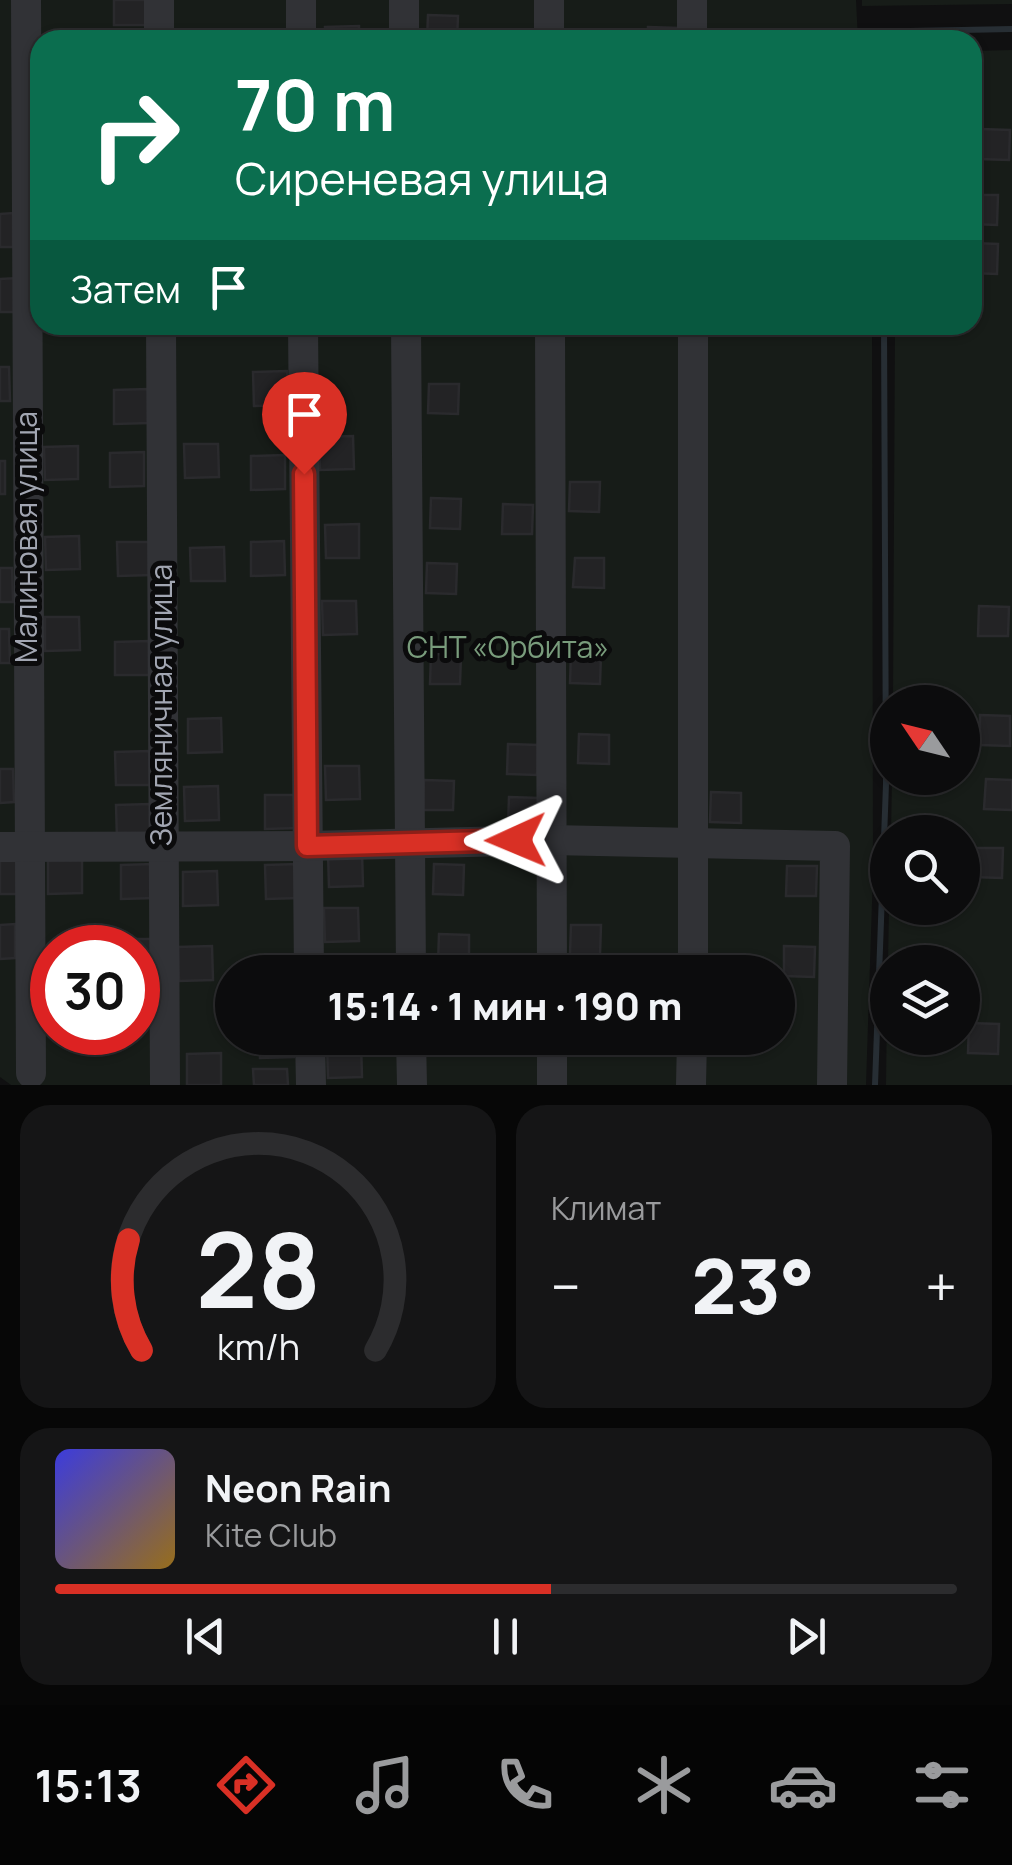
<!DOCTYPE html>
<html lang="ru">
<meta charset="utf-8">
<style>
:root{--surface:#0c0c0d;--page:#151516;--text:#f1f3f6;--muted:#9a9b9d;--line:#2c2c2e;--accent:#d93025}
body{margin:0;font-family:Manrope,sans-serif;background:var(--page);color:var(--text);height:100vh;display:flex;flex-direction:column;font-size:38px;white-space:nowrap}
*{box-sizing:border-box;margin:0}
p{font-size:32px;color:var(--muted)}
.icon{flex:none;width:55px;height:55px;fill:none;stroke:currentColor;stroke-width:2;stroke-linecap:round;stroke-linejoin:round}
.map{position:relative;height:1085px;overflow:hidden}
.details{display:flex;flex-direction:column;gap:20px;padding:20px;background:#070707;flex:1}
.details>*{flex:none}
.banner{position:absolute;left:30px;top:30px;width:952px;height:305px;border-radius:30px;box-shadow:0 2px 8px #0004,0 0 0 2px var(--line);background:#0b6e4f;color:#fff;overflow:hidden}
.needle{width:65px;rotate:305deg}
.fabs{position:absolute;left:870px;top:685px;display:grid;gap:20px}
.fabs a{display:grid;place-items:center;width:110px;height:110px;border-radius:50%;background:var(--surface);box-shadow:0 2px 8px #0004,0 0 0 2px var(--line);font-size:50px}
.speed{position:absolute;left:30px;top:925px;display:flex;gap:20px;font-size:50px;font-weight:700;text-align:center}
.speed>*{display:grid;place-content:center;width:130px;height:130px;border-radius:50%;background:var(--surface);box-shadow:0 2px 8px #0004,0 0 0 2px var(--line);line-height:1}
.speed .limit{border:15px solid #d22;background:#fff;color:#111}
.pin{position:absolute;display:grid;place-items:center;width:85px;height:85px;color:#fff;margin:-102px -42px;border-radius:50% 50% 50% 0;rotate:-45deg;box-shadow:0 0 10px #0007}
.pin .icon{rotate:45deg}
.me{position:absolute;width:110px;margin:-55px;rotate:269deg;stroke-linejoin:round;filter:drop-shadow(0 0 8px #0008)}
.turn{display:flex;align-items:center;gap:35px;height:210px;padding:0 40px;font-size:45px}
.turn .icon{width:130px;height:130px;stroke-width:2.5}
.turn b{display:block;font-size:70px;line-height:85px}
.then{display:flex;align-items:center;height:95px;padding:0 40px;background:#0003;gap:20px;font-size:38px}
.big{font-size:75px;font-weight:800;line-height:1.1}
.details .card{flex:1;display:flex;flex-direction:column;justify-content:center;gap:15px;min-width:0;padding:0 35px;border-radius:30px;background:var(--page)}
.details .dial{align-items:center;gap:0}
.dial svg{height:260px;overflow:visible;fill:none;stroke:var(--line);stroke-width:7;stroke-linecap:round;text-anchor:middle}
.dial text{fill:var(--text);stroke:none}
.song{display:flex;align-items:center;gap:30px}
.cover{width:120px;height:120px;border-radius:15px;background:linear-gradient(135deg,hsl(240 70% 55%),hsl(40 70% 35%))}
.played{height:10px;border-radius:5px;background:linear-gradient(90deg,var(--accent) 55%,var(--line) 55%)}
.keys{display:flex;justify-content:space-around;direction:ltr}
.heat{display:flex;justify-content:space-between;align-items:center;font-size:55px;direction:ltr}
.details .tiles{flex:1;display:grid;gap:20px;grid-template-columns:1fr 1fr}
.card:last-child{grid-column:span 2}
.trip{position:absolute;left:215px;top:955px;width:580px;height:100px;border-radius:50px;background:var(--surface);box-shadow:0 2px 8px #0004,0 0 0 2px var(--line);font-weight:800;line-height:100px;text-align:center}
.dock{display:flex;height:160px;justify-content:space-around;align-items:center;background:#050505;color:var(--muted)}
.dock .icon{width:70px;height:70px}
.dock .on{color:var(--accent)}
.dock b{font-size:45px;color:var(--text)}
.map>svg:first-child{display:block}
.green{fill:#171c18;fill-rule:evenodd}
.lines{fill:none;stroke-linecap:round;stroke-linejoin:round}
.stream{stroke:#272e34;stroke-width:6}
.building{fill:#232325;stroke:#2a2a2d;stroke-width:2.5}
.minor{stroke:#313236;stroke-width:30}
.route-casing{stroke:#8d1f18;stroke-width:25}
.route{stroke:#d93025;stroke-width:18}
.labels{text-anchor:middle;stroke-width:10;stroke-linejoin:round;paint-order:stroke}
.street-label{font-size:30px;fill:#a2a6b2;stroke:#0b0b0c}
.park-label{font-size:30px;fill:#799c7c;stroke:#0b0b0c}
</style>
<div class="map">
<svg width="1012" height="1085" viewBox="0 0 1012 1085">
<rect width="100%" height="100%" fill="#101011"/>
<g class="green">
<path d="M0 0H856L858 40H40V325H872L873 873 866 1085H11L0 1077ZM52 948H138V1032H52ZM232 972H778V1038H232Z"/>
<polygon points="862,0 1012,0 1012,4 862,6"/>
<polygon points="1012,50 1012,1085 886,1085 887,1004 888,1038 962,1038 962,962 888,962 889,908 962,908 962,832 891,832 892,778 962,778 962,702 893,702 895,325 972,325 973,51"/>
</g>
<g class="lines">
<g class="stream">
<polyline points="886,40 889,35 910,31 1012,29"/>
<polyline points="875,1085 886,784 884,325"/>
</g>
</g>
<g class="building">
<polygon points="114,0 147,0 148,25 114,25"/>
<polygon points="428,15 458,16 457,40 427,40"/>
<polygon points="359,26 359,40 325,40 325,27"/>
<polygon points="648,27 678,28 678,40 648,40"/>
<polygon points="980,129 1010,130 1009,160 979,159"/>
<polygon points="972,195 998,195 997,225 972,224"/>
<polygon points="13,213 13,247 0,247 0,214"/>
<polygon points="972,243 998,244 997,274 972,273"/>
<polygon points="18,278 18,312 0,312 0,279"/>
<polygon points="0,367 9,367 10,401 0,401"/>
<polygon points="287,371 288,405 254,406 253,372"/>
<polygon points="429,384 459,384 458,414 428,413"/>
<polygon points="148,389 149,423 114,424 114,390"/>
<polygon points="353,436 354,469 320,470 319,437"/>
<polygon points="184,444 218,444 219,477 185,478"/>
<polygon points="78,446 78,479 45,480 44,447"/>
<polygon points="144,452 144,486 110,487 110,453"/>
<polygon points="285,455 285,489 251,490 251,456"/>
<rect x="0" y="461" width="5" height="33"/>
<polygon points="570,482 600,482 599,512 569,511"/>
<polygon points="431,498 461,499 460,529 430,528"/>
<polygon points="503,504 533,505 532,534 502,534"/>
<polygon points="359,524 359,558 326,558 325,525"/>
<polygon points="79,536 80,569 46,570 45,537"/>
<polygon points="284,541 285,575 251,576 251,542"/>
<polygon points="117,542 151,542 152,575 118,576"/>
<polygon points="224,547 225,581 191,581 190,548"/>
<polygon points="575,558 604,558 604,588 573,587"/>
<polygon points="427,563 457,564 456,594 426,593"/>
<polygon points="0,568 12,568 13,602 0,602"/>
<polygon points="322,601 356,601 357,634 323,635"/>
<polygon points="979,606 1009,607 1008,636 978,636"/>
<polygon points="45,617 79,617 80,650 45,651"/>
<polygon points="0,629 9,629 10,663 0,663"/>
<polygon points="149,641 149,675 115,675 115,642"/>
<polygon points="431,654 461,655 460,684 430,684"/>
<polygon points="571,654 601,654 600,684 570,683"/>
<polygon points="980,715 1010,716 1010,746 980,745"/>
<polygon points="221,718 222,752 188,753 188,719"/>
<polygon points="579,734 609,735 609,764 578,763"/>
<polygon points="508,744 538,745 537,775 507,774"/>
<polygon points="149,751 150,785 116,785 115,752"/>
<polygon points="325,766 359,766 360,799 326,800"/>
<polygon points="0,769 13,769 14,802 0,803"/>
<polygon points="986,779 1012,780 1012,810 984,809"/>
<polygon points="424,780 454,781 453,810 423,810"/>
<polygon points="218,786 219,820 185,821 184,787"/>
<polygon points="711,792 741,793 741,823 710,822"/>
<polygon points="265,795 299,795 299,828 265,829"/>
<polygon points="509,797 539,798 538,828 508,827"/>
<polygon points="150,804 151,838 117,839 116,805"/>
<polygon points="973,848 1003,848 1002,878 972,877"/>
<polygon points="362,852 363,886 329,887 328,853"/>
<polygon points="82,859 82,893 48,894 48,860"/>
<polygon points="0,860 17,860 18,894 0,894"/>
<polygon points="154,864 155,898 121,899 121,865"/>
<polygon points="299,864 300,898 266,899 265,865"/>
<polygon points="434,864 464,865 463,895 433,894"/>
<polygon points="787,866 817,866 816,896 786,896"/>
<polygon points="217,871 218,905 183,906 183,872"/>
<polygon points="324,908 358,908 359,941 325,942"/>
<polygon points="15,924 15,958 0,959 0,925"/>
<polygon points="571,925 601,925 600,955 570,954"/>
<polygon points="439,934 469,935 469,965 438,964"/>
<polygon points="119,939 153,939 154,973 138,973 138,948 119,948"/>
<polygon points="212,946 213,980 179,981 178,947"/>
<polygon points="784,946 815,947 814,977 784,976"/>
<polygon points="296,957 296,972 262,972 262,958"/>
<rect x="323" y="964" width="34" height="8"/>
<polygon points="138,988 153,988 154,1022 138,1022"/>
<polygon points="969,1023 999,1024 998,1054 968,1053"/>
<polygon points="260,1038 294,1038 294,1057 260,1058"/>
<polygon points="430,1038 461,1038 460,1042 430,1041"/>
<polygon points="578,1038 608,1038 608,1043 578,1042"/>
<polygon points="361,1043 362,1077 328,1078 327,1044"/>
<polygon points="221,1053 221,1085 187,1085 187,1054"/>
<polygon points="253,1069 287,1069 288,1085 254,1085"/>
</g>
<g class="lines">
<g class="minor">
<polyline points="26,0 31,1073"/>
<polyline points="159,0 159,40"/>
<polyline points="301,0 301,40"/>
<polyline points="404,0 404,40"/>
<polyline points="549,0 549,40"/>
<polyline points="692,0 692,40"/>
<polyline points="161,325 165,1085"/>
<polyline points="303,325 309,972"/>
<polyline points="406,325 411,972"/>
<polyline points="550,325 552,972"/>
<polyline points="0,847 307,846 551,840 835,846 832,1085"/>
<polyline points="693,972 693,325"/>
<polyline points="310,1038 311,1085"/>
<polyline points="411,1038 412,1085"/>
<polyline points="552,1038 552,1085"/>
<polyline points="691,1085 692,1038"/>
</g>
</g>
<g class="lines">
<defs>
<polyline id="route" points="304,474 307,846 516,840"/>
</defs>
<use href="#route" class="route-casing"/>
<use href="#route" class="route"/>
</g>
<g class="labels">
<g class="street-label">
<text transform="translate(27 537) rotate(-90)" y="10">Малиновая улица</text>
<text transform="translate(162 705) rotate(-90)" y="10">Земляничная улица</text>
</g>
<g class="park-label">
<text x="508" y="658">СНТ «Орбита»</text>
</g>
</g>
</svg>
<div class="fabs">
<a><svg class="needle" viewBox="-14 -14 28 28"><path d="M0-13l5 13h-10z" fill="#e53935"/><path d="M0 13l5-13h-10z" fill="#9a9b9d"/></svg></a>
<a><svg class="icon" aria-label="search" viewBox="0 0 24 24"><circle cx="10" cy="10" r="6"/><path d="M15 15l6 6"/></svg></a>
<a><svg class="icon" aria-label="layers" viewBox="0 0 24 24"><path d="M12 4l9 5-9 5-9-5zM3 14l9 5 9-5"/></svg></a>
</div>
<div class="speed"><div class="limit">30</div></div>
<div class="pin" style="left:304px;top:474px;background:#d93025"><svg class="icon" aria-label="arrive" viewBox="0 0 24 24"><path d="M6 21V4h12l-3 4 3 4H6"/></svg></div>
<svg class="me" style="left:516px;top:840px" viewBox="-20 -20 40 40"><path d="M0-17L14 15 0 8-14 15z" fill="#d93025" stroke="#fff" stroke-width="4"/></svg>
<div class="trip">15:14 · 1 мин · 190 m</div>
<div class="banner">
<div class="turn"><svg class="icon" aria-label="right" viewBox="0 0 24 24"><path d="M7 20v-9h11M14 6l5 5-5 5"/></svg><div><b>70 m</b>Сиреневая улица</div></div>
<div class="then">Затем<svg class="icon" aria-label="arrive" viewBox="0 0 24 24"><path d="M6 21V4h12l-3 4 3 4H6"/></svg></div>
</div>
</div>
<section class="details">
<div class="tiles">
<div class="card dial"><svg viewBox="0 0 100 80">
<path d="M14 69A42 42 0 1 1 86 69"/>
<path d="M14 69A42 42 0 0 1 10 35" stroke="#d93025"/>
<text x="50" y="56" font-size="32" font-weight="700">28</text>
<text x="50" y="72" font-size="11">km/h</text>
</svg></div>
<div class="card"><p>Климат</p>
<div class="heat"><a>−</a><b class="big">23°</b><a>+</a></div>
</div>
<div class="card">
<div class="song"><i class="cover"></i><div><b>Neon Rain</b><p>Kite Club</p></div></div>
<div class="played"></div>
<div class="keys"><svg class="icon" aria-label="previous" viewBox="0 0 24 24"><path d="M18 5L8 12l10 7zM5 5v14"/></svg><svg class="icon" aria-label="pause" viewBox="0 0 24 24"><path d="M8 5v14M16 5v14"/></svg><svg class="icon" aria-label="next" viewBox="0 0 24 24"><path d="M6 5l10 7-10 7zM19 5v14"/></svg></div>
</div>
</div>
</section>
<nav class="dock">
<b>15:13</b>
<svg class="icon on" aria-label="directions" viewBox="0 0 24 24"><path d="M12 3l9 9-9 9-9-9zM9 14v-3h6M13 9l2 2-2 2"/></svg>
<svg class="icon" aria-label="music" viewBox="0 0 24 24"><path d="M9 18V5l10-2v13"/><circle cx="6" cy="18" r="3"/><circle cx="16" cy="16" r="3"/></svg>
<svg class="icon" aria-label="phone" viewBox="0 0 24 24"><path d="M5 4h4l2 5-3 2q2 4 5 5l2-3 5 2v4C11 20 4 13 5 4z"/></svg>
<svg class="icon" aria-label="climate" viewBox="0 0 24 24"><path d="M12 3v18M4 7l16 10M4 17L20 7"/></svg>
<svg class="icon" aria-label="car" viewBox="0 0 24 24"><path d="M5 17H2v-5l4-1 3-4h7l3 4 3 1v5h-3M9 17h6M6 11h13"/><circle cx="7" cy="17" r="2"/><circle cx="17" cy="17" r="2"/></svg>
<svg class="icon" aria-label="filters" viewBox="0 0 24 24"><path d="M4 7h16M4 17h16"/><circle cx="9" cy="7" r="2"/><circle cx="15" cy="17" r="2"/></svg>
</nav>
